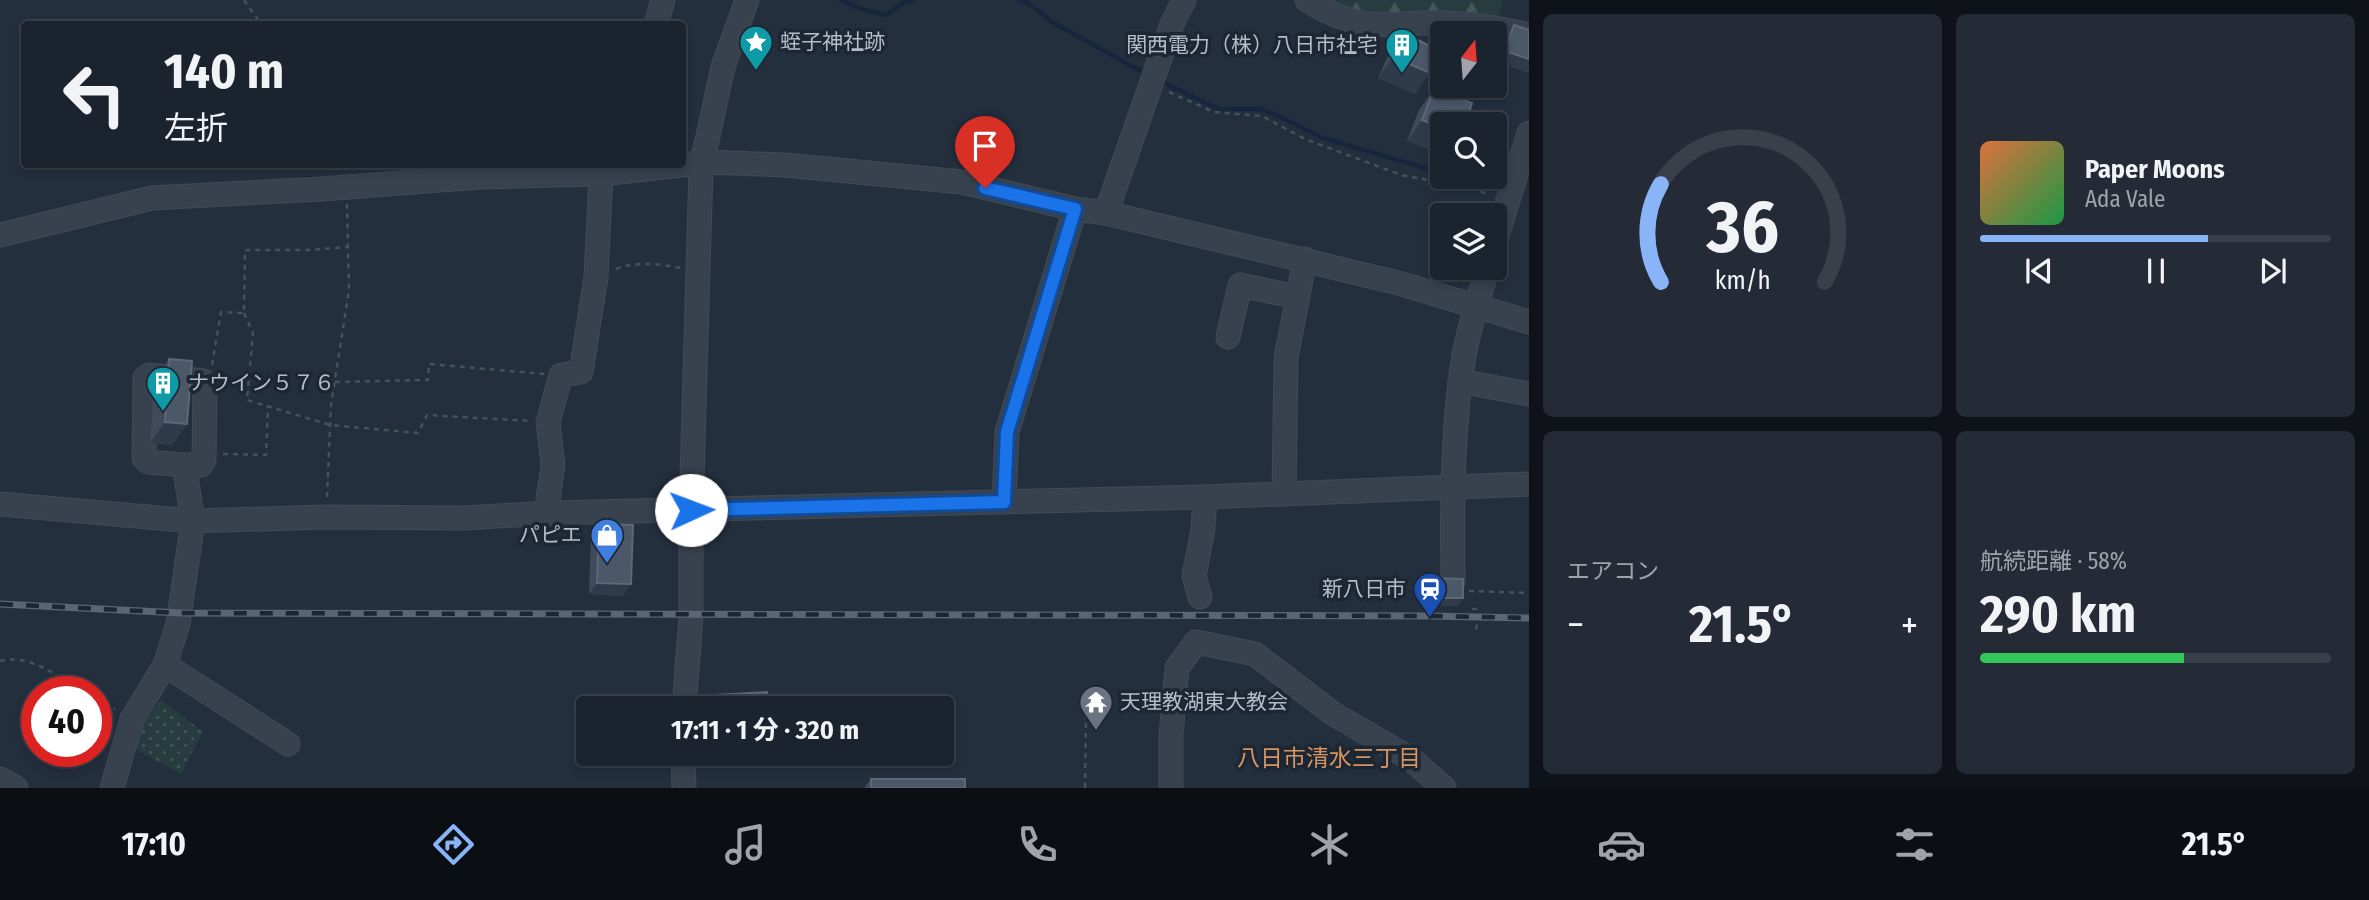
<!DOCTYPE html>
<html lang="ja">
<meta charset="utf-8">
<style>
:root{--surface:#1b232e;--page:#242b36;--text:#f1f3f6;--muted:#a0a4aa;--line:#39404a;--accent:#8ab4f8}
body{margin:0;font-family:"Fira Sans Condensed","Noto Sans JP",sans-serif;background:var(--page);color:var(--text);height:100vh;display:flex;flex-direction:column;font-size:26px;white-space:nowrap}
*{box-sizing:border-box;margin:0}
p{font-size:23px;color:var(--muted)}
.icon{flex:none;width:38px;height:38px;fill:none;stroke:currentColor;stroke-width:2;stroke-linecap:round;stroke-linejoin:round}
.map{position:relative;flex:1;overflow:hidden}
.side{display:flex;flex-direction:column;gap:14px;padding:14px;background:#0f1319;width:840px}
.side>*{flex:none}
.hud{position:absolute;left:21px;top:21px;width:665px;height:147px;border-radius:7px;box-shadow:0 4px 10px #0003,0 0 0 2px var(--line);background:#1b232e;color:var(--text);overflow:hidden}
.needle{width:46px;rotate:17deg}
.fabs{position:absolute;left:1430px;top:21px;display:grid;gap:14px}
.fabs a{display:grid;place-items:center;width:77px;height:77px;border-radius:7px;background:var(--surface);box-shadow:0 4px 10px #0003,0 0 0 2px var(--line);font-size:35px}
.speed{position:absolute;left:21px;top:676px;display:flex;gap:14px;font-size:35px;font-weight:700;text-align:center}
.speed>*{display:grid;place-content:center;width:91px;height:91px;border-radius:50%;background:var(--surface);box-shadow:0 4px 10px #0003,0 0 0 2px var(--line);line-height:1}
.speed .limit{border:10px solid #d22;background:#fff;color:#111}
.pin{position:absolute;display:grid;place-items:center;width:60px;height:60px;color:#fff;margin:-72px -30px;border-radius:50% 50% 50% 0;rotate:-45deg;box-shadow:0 0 7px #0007}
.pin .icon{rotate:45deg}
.me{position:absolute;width:77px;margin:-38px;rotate:88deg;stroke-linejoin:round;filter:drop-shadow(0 0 5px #0008)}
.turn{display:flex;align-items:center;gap:24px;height:147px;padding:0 28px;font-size:32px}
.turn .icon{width:91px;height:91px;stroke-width:2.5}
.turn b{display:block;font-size:49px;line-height:60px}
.big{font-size:52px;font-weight:700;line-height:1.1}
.side .widget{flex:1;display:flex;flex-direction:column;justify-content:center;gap:10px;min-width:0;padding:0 24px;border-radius:10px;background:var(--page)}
.side .dial{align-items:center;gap:0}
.dial svg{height:182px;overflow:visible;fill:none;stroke:var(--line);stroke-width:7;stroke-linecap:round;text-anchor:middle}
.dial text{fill:var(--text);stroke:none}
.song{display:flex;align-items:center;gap:21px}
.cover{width:84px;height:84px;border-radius:10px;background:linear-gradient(135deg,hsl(20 70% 55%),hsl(140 70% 35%))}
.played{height:7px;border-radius:4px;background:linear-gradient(90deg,var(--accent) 65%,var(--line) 65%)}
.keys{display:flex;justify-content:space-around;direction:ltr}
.heat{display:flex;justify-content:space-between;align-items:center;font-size:38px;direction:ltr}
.charge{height:10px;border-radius:5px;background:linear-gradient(90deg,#34c759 58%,var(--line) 0)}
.side .tiles{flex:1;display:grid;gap:14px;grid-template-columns:repeat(2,1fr)}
.trip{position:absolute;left:576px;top:696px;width:378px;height:70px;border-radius:7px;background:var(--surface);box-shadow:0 4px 10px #0003,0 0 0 2px var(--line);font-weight:700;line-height:70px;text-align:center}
.dock{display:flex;height:112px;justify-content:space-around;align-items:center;background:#0b0e12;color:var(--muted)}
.dock .icon{width:49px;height:49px}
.dock .active{color:var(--accent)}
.dock b{font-size:32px;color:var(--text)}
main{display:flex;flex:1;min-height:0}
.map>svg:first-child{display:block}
.green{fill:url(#green-dots)}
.forest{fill:url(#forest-firs)}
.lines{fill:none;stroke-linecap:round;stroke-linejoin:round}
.stream{stroke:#17263c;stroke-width:4.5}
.minor-casing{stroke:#414a57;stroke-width:25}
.path{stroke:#3f5557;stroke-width:2.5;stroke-dasharray:5 5;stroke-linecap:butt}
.minor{stroke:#38414e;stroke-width:23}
.rail-casing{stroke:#5a6575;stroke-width:7}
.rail{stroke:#1d2633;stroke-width:4.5;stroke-dasharray:13;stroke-linecap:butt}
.wall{fill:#3f4b5c}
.shaded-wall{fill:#2f3b4b}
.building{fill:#4b5868;stroke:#5c6777;stroke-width:2}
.route-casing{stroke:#114b97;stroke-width:18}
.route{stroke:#1a73e8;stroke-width:12}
.labels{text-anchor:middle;stroke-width:7;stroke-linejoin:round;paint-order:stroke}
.poi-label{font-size:21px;fill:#b4bcc9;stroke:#1d2633;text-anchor:start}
.neighbourhood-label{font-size:23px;fill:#d59563;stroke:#1d2633}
</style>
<main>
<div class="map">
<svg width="1529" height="788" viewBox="0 0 1529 788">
<defs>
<pattern id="green-dots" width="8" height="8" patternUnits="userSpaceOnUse" patternTransform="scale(1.75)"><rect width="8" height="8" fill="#263c3f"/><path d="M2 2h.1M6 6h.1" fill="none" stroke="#435659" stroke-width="1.8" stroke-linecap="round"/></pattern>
<pattern id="forest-firs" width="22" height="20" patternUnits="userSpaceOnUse" patternTransform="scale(1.75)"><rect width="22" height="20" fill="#263c3f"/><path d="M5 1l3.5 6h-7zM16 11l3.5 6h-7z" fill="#435659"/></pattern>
</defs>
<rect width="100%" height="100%" fill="#242f3e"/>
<polygon class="green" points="161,700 203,732 181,774 135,749 143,723"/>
<polygon class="forest" points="1325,0 1503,0 1498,19 1366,20"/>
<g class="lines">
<g class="stream">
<polyline points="841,0 861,9 886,15 906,1 914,0"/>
<polyline points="1019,0 1028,3 1052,22 1146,74"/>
<polyline points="1160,81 1219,109 1261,109 1281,117 1323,138 1442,173"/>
<polyline points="1461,177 1504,183"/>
<polyline points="299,179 312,178"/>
<polyline points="1328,255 1401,272"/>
</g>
<defs>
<g id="minor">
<path d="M1307 0C1363 36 1389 21 1448 23 1475 24 1503 29 1529 35"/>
<polyline points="656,24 663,0"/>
<polyline points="1106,213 1172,24 1184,0"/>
<polyline points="0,235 152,198 322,189 479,177 601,174 709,162 785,165 962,182 1075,209 1106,213 1395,282 1529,322"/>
<polyline points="1494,245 1529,133"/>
<polyline points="1228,337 1240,285 1297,297"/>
<polyline points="1460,381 1529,394"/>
<polyline points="1284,494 1286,358 1305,259"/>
<polyline points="1004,502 1007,432 1075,209"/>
<polyline points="0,504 193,521 325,517 465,518 550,513 1205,497 1529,484"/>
<polyline points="550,513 548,499 553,465 548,422 561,375 581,372 596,277 601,174"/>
<path d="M1453 581C1452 515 1452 448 1460 383 1464 344 1476 305 1488 268"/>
<polyline points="1200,597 1194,576 1203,529 1205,497"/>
<polyline points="165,665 288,744"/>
<polyline points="684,709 691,616 691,510 701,168 723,67 747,0"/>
<polyline points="683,754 684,788"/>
<polyline points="0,779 16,788"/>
<polyline points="112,788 132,719 165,665 178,624 193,521 184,465 148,462 144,458 145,378 149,375 203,381 205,386 204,460 201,465 184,465"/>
<polyline points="1171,788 1171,736 1177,668 1196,642 1255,654 1332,713 1411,759 1444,788"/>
</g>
</defs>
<use href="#minor" class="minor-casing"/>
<g class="path">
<polyline points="244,0 261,24"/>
<polyline points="1169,92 1214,112 1262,116 1305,139 1401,175 1471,188 1490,195"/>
<path d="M616 269C636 261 660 264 681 268"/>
<polyline points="244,313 253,333 247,400 330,425 418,433 427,415 531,421"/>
<polyline points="212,365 221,312 244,313 245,250 307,250 348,247"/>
<polyline points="335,382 428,380 429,364 544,374"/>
<polyline points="223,454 266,455 268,407"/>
<polyline points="327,497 331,405 349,290 347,204"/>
<polyline points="1469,591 1529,593"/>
<polyline points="1472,609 1476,609 1478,617 1476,630 1472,630"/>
<path d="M0 661C29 653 59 677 83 691"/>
<polyline points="96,699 115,709"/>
<polyline points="1085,788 1086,712"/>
</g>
<use href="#minor" class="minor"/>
<defs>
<polyline id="rail" points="0,604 181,613 1430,616 1529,618"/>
</defs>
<use href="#rail" class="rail-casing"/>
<use href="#rail" class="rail"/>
</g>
<g class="wall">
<polygon points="1514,25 1529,30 1529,73 1497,62 1506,37"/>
<polygon points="1402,37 1412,41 1414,38 1415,94 1378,78 1387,58"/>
<polygon points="1442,61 1442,86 1455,86 1451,92 1432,83"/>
<polygon points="1434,89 1442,124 1442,154 1407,141 1419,110"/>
<polygon points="169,359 187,424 172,445 150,443 154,380"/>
<polygon points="599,524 623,596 589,594 591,535"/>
<polygon points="1426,578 1463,598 1458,606 1420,606 1421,586"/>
<polygon points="715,695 768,709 707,709 707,707"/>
<polygon points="871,779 965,788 864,788"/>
</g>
<g class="shaded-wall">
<polygon points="1505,51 1529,59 1529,73 1497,62"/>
<polygon points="1393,57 1430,73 1415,94 1378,78"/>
<polygon points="1422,120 1442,128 1442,154 1407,141"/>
<polygon points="165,422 187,424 172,445 150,443"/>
<polygon points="597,583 631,584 623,596 589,594"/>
<polygon points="1426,598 1463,598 1458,606 1420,606"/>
</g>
<g class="building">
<polygon points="1466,21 1485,30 1484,33 1460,33"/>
<polygon points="1514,25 1529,30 1529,59 1505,51"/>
<polygon points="1402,37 1413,42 1414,38 1440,51 1430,73 1393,57"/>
<polygon points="1434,89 1472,103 1465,124 1442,124 1442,128 1422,120"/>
<polygon points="169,359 192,361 187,424 165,422"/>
<polygon points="599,524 633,525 631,584 597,583"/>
<polygon points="1426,578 1463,579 1463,598 1426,598"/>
<polygon points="767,692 768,709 715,709 715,695"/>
<rect x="871" y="779" width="94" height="9"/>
</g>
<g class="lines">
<defs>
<polyline id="route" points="691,510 1004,502 1007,432 1075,209 985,188"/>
</defs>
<use href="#route" class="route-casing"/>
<use href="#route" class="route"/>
</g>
<defs>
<symbol id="sight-pin" viewBox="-11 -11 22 30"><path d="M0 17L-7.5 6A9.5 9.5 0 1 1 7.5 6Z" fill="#0f9aa8" stroke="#1d2633"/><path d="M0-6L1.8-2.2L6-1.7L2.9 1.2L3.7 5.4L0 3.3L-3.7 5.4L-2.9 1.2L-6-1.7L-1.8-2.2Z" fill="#fff"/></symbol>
<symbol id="building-pin" viewBox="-11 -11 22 30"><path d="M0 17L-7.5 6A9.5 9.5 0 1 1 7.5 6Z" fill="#0f9aa8" stroke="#1d2633"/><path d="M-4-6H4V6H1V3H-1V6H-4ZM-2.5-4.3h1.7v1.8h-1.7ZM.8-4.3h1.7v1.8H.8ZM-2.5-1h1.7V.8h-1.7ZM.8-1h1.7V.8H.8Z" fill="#fff"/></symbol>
<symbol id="shop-pin" viewBox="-11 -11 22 30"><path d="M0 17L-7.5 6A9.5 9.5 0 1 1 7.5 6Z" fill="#3f7fe0" stroke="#1d2633"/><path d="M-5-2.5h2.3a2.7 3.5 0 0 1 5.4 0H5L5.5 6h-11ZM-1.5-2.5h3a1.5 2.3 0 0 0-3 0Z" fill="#fff"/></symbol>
<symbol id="station-pin" viewBox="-11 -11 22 30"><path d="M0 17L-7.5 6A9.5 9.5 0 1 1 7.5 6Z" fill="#1a4fb4" stroke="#1d2633"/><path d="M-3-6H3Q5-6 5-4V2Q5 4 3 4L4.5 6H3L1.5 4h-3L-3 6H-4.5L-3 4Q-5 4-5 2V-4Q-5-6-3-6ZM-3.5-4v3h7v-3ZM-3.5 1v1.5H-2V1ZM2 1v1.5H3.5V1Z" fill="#fff"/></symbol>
<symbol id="temple-pin" viewBox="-11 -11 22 30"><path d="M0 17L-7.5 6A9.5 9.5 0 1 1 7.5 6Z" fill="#6b7280" stroke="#1d2633"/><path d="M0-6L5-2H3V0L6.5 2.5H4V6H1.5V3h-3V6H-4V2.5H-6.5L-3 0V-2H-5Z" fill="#fff"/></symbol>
</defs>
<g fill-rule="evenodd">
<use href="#sight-pin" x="737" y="23" width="38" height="52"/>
<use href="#building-pin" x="1383" y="26" width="38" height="52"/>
<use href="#building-pin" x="144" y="364" width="38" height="52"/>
<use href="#shop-pin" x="588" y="516" width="38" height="52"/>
<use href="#station-pin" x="1411" y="570" width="38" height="52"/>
<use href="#temple-pin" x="1077" y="683" width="38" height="52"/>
</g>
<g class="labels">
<g class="poi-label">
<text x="780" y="49">蛭子神社跡</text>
<text x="1378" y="52" text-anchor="end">関西電力（株）八日市社宅</text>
<text x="188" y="390">ナウイン５７６</text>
<text x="582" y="542" text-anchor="end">パピエ</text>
<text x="1406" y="596" text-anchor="end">新八日市</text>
<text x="1120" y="709">天理教湖東大教会</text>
</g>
<g class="neighbourhood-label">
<text x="1329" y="766">八日市清水三丁目</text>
</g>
</g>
</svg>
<div class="fabs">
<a><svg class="needle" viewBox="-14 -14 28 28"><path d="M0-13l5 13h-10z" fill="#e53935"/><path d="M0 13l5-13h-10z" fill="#a0a4aa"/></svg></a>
<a><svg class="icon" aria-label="search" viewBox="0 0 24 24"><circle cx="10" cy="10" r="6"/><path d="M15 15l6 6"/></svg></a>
<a><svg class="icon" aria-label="layers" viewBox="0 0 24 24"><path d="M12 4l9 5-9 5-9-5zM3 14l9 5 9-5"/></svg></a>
</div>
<div class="speed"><div class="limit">40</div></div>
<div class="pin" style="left:985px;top:188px;background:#d93025"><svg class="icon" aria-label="arrive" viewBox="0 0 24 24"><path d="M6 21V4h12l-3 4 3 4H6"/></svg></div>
<svg class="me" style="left:691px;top:510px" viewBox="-20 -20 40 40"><circle r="19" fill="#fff"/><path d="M0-13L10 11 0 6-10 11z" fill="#1a73e8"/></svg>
<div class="trip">17:11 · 1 分 · 320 m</div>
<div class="hud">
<div class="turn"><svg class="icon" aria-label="left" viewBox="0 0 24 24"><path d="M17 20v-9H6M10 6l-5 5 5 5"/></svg><div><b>140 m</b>左折</div></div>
</div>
</div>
<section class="side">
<div class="tiles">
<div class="widget dial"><svg viewBox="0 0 100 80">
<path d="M14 69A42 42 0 1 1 86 69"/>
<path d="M14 69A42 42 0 0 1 14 26" stroke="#8ab4f8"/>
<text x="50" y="56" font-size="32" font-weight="700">36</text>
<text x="50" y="72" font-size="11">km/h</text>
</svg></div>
<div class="widget">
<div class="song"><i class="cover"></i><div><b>Paper Moons</b><p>Ada Vale</p></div></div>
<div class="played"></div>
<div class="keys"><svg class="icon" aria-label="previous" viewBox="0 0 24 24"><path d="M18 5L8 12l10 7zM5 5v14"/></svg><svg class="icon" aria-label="pause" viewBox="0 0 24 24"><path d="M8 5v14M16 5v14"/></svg><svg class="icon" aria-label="next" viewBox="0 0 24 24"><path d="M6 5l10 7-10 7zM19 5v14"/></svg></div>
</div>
<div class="widget"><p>エアコン</p>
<div class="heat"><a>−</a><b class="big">21.5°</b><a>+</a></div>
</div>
<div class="widget"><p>航続距離 · 58%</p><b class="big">290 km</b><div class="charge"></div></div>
</div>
</section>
</main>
<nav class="dock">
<b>17:10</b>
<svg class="icon active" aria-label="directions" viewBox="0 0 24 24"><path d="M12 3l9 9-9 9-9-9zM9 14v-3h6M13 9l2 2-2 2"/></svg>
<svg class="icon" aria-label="music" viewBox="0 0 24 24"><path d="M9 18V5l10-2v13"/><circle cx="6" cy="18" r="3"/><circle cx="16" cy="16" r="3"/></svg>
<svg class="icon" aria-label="phone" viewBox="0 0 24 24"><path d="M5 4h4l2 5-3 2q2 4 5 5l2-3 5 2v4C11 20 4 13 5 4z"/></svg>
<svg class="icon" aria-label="climate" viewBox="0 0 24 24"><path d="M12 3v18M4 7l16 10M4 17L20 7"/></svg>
<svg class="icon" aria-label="car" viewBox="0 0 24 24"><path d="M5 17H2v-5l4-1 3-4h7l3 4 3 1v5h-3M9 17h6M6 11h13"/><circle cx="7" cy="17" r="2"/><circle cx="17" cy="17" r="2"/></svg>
<svg class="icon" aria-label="filters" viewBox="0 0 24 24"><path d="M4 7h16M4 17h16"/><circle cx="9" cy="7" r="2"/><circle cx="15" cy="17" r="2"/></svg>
<b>21.5°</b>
</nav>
